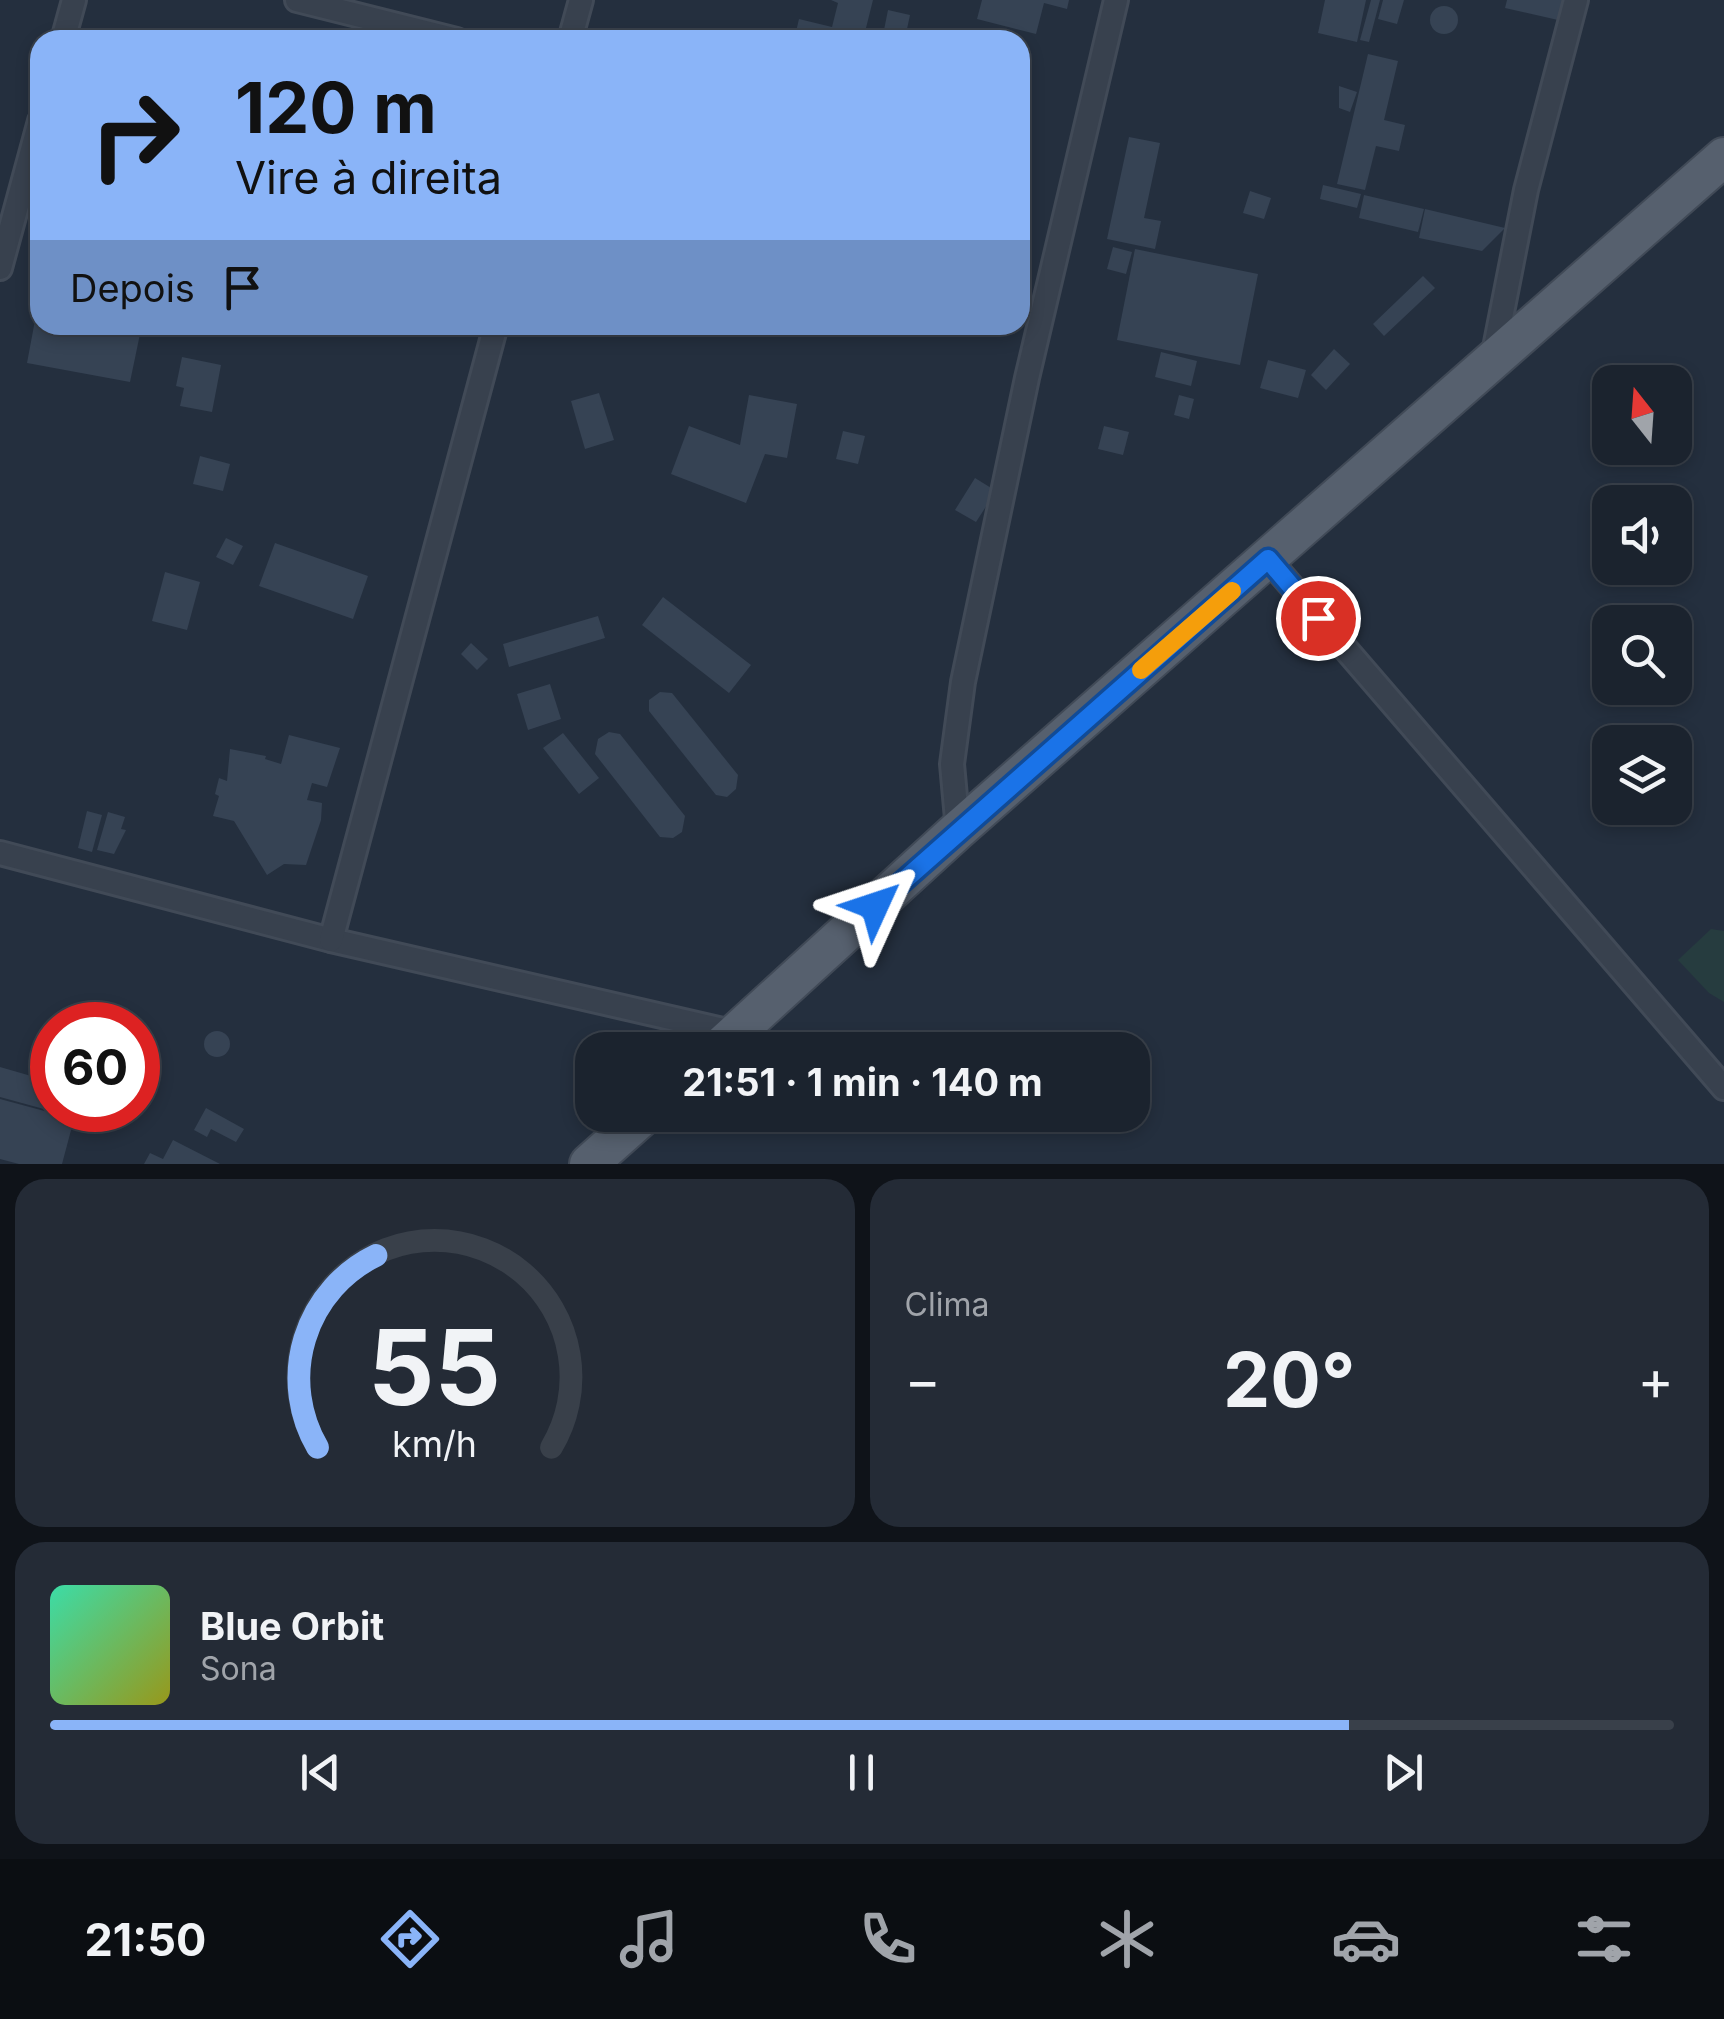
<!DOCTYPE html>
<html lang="pt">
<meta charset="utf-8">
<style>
:root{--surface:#1b232e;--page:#242b36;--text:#f1f3f6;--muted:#a0a4aa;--line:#39404a;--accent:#8ab4f8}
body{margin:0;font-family:Inter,sans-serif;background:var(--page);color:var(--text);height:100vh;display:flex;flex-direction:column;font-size:38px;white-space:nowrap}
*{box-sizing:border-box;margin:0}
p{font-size:32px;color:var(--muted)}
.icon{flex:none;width:55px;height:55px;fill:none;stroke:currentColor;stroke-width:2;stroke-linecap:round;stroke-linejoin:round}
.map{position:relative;height:1164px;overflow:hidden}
.side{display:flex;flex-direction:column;gap:15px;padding:15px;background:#0f1319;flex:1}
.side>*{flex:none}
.banner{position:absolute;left:30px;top:30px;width:1000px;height:305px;border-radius:30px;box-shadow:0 5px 15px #0003,0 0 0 2px var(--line);background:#8ab4f8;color:#111;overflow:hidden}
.needle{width:65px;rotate:343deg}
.fabs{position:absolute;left:1592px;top:365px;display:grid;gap:20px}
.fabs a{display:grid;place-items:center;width:100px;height:100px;border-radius:20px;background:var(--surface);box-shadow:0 5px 15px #0003,0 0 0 2px var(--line);font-size:50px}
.speed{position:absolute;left:30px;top:1002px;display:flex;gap:20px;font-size:50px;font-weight:700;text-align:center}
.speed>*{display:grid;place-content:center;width:130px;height:130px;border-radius:50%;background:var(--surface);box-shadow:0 5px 15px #0003,0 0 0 2px var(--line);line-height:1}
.speed .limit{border:15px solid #d22;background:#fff;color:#111}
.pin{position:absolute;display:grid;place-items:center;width:85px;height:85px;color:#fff;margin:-42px;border:5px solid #fff;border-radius:50%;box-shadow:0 2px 10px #0007}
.me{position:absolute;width:110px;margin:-55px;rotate:48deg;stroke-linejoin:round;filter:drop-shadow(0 0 8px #0008)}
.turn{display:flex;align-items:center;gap:35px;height:210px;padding:0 40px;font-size:45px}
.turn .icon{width:130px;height:130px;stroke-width:2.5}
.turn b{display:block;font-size:70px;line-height:85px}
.then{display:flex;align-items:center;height:95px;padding:0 40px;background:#0003;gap:20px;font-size:38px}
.big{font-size:75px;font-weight:700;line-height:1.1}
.side .widget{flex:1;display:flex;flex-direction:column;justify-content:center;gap:15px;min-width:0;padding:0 35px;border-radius:30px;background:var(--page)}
.side .dial{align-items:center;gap:0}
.dial svg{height:260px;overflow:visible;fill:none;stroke:var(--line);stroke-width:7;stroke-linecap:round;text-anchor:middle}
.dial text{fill:var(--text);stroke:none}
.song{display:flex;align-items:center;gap:30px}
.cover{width:120px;height:120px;border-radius:15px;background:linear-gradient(135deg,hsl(160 70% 55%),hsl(60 70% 35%))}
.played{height:10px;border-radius:5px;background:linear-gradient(90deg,var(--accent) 80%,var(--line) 80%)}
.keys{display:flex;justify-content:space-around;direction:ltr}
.heat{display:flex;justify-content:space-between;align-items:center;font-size:55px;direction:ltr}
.side .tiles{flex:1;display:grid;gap:15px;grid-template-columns:1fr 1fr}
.widget:last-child{grid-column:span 2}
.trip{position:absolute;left:575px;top:1032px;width:575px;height:100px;border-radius:30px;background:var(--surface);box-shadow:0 5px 15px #0003,0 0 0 2px var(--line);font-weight:700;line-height:100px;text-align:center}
.tabs{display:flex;height:160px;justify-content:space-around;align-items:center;background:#0b0e12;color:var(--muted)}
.tabs .icon{width:70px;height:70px}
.tabs .selected{color:var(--accent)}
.tabs b{font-size:45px;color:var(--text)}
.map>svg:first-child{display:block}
.green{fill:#263c3f}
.building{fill:#364354}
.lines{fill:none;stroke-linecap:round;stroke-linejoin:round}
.minor-casing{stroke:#414a57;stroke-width:28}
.primary-casing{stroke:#414a57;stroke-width:42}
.minor{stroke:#38414e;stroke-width:22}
.primary{stroke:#56606e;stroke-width:38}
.route-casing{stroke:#114b97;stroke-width:25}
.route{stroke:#1a73e8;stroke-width:18}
.slow{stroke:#f59e0b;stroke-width:18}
</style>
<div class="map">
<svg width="1724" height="1164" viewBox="0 0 1724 1164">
<rect width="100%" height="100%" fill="#242f3e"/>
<polygon class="green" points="1711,929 1724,931 1724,1002 1709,993 1678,960"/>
<g class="building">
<polygon points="831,0 873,0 863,40 794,40 799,19 832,27 838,3"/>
<polygon points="982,0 1069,0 1067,9 1044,3 1036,34 977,19"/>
<polygon points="1325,0 1366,0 1357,42 1318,33"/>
<polygon points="1371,0 1380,0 1369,42 1360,40"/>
<polygon points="1383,0 1404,0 1397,24 1378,19"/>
<polygon points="1507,0 1563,0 1558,20 1505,8"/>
<circle cx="1444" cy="20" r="14"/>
<polygon points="888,10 910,15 907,29 918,31 916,40 882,40"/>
<polygon points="1368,54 1398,61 1384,120 1405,125 1399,151 1376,146 1365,190 1337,184"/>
<polygon points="1339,86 1357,92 1350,112 1339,108"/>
<polygon points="1129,137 1160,143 1144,218 1161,221 1155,249 1107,239"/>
<polygon points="1323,185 1361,194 1357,208 1320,199"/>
<polygon points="1250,191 1271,198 1264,219 1243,213"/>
<polygon points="1364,195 1424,209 1418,232 1359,218"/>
<polygon points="1425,209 1505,228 1482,251 1419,238"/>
<polygon points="1113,247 1132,252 1126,274 1107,269"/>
<polygon points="1135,249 1258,274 1240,365 1117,340"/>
<polygon points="1423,276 1435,288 1384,336 1373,324"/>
<polygon points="36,315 40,315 40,325 90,325 140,334 130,382 27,363"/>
<polygon points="1334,349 1350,364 1326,390 1311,375"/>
<polygon points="1161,352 1197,361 1191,386 1155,377"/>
<polygon points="182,357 221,365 212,412 180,406 184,388 176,386"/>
<polygon points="1268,360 1306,370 1298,398 1260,388"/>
<polygon points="599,393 614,440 585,449 571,401"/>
<polygon points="749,395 797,404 787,458 765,454 746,503 671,474 689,426 740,445"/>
<polygon points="1179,395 1194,399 1189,419 1174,415"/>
<polygon points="1104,426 1129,432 1123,455 1098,449"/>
<polygon points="843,431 865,436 858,464 836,459"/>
<polygon points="200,456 230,464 223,491 193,484"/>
<polygon points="975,478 996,491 976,522 955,510"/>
<polygon points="226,538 243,546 233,565 216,557"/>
<polygon points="275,543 368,576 353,619 259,586"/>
<polygon points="165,572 200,582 187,630 152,621"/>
<polygon points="663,597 751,665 729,693 642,625"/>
<polygon points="598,616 605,638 509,667 503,644"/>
<polygon points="471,643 488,659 477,670 461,654"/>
<polygon points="550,684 561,719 528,730 517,694"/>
<polygon points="660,692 672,693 738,775 736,789 727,797 716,795 649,711 649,700"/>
<polygon points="609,732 620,734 685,816 682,832 673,838 660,837 595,754 598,739"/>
<polygon points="563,733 599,778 579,794 543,748"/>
<polygon points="289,735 340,748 327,787 312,783 307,800 322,803 321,820 306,865 284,864 267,875 234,821 213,816 219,796 215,794 219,778 227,781 230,749 266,756 265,759 281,764"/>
<polygon points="87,811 102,815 92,852 78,848"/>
<polygon points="108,812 125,817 121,829 126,830 114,854 97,850"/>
<circle cx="217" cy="1044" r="13"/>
<polygon points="0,1067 52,1082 52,1110 75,1110 73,1117 0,1097"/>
<polygon points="0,1099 74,1119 62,1164 19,1164 0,1159"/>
<polygon points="206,1108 244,1129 236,1142 211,1129 207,1137 194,1130"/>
<polygon points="173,1140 220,1164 144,1164 150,1153 163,1159"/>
</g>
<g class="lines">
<defs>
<g id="minor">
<polyline points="297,0 457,40"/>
<polyline points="63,40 74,0"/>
<polyline points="570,40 581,0"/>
<polyline points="0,268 40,121"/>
<polyline points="1493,358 1526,190 1576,0"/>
<polyline points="1268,559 1724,1088"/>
<polyline points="958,830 952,764 963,682 1027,378 1116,0"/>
<polyline points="0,853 331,940 736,1033"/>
<polyline points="331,940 496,325"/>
</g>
<g id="primary">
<polyline points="717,1050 958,830 1724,157"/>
<polyline points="589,1164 644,1115"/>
</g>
</defs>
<use href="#minor" class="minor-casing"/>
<use href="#primary" class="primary-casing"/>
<use href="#minor" class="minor"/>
<use href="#primary" class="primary"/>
</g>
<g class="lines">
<defs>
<polyline id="route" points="875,906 1268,559 1318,618"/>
</defs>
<use href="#route" class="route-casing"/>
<use href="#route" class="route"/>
<polyline class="slow" points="1141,670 1232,591"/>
</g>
</svg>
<div class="fabs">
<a><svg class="needle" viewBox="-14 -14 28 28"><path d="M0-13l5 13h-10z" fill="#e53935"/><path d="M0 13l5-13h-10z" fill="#a0a4aa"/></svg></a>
<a><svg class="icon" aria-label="sound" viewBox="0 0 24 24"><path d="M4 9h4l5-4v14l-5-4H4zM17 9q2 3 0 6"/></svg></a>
<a><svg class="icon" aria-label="search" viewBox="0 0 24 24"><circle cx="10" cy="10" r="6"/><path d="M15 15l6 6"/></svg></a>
<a><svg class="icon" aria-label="layers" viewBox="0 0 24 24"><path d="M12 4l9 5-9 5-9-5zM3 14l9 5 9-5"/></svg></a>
</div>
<div class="speed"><div class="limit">60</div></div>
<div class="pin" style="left:1318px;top:618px;background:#d93025"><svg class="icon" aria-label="arrive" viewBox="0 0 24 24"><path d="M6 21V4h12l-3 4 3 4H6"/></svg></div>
<svg class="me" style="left:875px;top:906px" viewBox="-20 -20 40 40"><path d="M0-17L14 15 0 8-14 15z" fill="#1a73e8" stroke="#fff" stroke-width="4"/></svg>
<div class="trip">21:51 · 1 min · 140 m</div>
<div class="banner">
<div class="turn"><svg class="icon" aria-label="right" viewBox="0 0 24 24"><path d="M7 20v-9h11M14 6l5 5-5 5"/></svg><div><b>120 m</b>Vire à direita</div></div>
<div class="then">Depois<svg class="icon" aria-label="arrive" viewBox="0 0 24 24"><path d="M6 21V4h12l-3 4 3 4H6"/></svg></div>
</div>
</div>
<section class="side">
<div class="tiles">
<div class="widget dial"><svg viewBox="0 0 100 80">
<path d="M14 69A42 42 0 1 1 86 69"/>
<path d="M14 69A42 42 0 0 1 32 10" stroke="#8ab4f8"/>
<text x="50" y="56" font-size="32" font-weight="700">55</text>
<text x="50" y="72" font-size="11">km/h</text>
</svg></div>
<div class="widget"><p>Clima</p>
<div class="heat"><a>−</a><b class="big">20°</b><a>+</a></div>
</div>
<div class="widget">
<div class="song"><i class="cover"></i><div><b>Blue Orbit</b><p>Sona</p></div></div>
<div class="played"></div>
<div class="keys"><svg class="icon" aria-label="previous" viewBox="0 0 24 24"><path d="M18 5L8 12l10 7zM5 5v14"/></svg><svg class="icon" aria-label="pause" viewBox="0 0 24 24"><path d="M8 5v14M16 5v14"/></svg><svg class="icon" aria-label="next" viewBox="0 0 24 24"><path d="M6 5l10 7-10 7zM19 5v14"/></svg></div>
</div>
</div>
</section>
<nav class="tabs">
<b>21:50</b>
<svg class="icon selected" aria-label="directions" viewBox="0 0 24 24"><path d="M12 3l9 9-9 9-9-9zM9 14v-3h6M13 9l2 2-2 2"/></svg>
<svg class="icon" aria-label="music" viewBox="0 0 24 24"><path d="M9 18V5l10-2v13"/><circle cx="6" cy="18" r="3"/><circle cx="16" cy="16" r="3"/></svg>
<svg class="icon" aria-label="phone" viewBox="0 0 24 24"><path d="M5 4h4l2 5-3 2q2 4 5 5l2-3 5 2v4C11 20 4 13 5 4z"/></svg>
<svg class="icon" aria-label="climate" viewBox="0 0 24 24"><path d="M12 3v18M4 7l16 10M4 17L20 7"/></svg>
<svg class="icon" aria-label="car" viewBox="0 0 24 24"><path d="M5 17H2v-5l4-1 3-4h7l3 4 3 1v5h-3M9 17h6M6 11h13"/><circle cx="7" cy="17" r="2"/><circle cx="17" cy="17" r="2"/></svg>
<svg class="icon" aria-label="filters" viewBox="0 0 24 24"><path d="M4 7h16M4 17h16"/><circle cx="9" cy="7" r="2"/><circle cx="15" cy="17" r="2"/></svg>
</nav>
